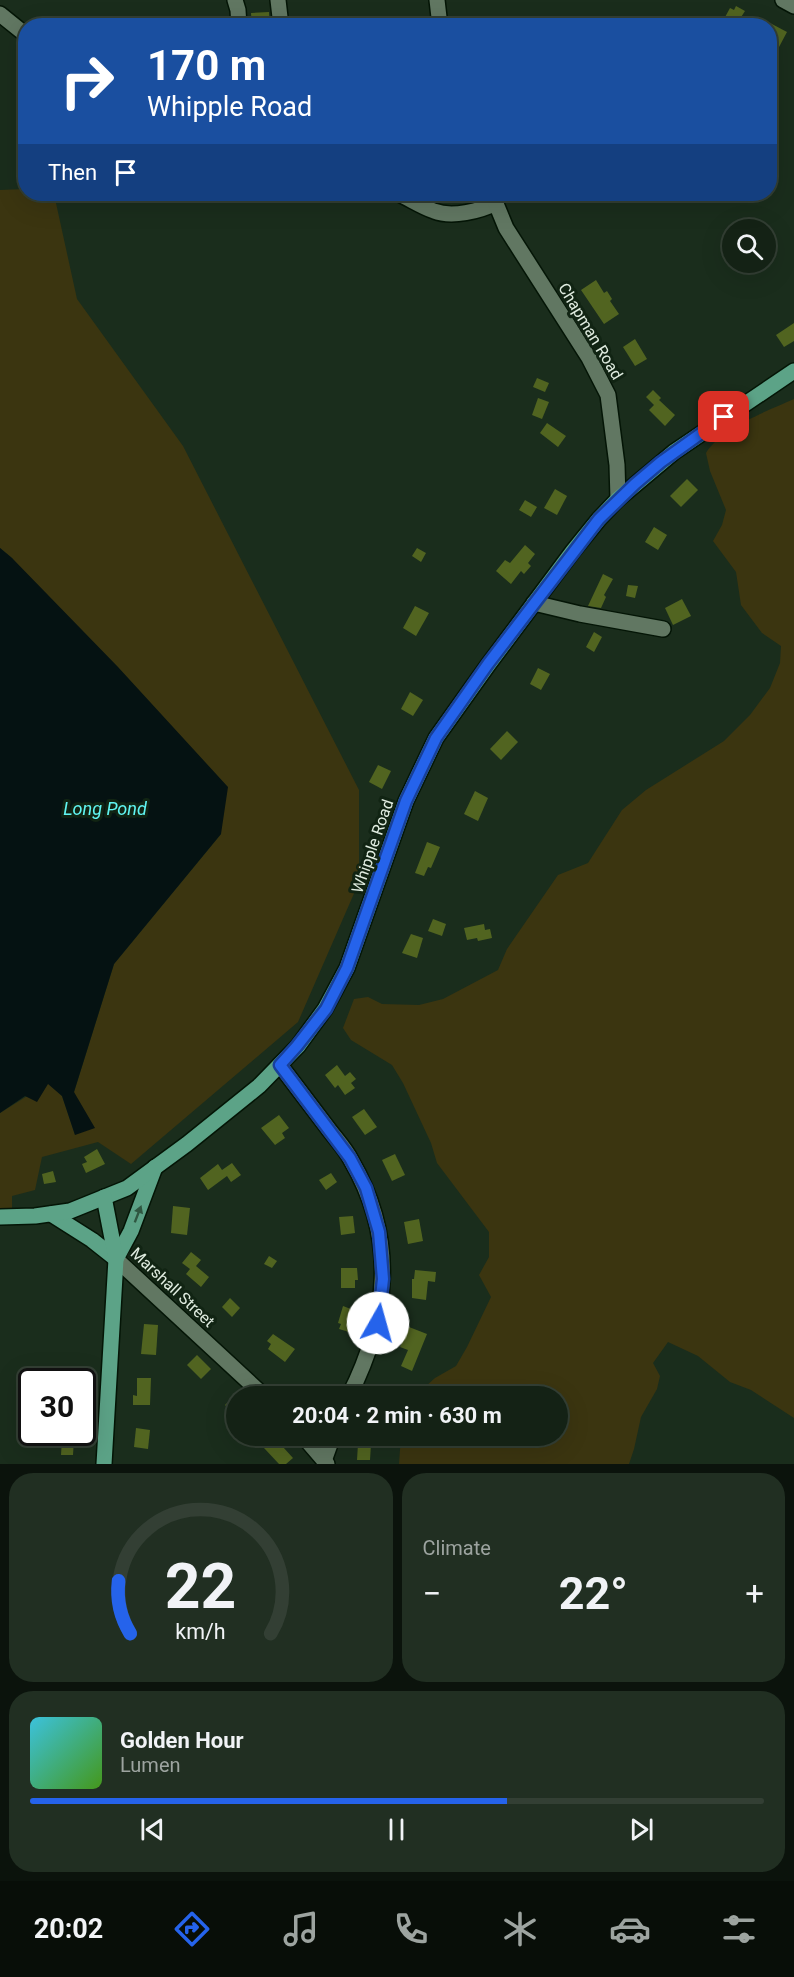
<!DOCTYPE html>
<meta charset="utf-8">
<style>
:root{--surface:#142215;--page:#212f22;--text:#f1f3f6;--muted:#9da4a0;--line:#333f34;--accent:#2563eb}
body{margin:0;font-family:Roboto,sans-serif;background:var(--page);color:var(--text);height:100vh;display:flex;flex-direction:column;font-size:22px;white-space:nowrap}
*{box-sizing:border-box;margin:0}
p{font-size:20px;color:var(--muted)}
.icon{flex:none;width:33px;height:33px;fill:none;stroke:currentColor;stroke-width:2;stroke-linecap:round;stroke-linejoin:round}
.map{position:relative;height:1464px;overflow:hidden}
.panel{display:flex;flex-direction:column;gap:9px;padding:9px;background:#0b130c;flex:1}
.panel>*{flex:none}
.top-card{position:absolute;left:18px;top:18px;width:759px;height:183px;border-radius:24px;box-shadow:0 6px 24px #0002,0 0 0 2px var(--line);background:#1a4fa0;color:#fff;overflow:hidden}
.buttons{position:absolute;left:722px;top:219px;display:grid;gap:12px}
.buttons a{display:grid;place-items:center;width:54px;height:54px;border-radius:50%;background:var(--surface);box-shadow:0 6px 24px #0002,0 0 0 2px var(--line);font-size:30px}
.speed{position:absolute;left:18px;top:1368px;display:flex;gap:12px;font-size:30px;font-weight:700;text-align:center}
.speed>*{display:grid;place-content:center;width:78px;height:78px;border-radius:50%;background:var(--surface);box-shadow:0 6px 24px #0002,0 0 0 2px var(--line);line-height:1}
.speed .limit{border:3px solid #111;border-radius:9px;background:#fff;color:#111}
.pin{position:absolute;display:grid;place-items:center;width:51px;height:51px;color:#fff;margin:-26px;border-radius:12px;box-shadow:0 3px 9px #0006}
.me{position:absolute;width:66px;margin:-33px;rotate:7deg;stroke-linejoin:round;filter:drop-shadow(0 0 4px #0008)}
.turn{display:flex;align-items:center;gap:21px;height:126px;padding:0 30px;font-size:27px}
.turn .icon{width:78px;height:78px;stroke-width:2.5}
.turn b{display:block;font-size:42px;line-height:51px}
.then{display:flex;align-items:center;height:57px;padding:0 30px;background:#0003;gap:12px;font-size:22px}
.big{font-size:45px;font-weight:700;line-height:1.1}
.panel .card{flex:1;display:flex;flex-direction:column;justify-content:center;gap:9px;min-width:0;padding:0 21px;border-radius:24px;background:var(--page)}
.panel .dial{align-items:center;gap:0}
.dial svg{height:156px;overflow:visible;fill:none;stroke:var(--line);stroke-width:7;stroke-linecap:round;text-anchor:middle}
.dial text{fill:var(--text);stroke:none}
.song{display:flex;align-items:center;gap:18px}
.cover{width:72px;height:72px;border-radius:9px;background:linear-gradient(135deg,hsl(190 70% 55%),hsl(100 70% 35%))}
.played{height:6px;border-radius:3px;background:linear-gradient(90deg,var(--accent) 65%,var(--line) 65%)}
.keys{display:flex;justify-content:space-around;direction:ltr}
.heat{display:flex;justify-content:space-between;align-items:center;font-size:33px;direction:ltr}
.panel .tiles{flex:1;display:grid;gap:9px;grid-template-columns:1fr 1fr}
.card:last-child{grid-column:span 2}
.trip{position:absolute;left:226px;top:1386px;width:342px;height:60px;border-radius:30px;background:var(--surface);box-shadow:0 6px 24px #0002,0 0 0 2px var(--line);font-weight:700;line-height:60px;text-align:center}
.dock{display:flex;height:96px;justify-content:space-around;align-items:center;background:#080e08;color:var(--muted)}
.dock .icon{width:42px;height:42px}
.dock .selected{color:var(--accent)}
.dock b{font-size:27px;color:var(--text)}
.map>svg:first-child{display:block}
.green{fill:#3b3510}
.water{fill:#051212}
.building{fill:#516420}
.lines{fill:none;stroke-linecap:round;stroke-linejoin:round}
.minor-casing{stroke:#041506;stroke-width:18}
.major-casing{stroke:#041506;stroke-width:18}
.minor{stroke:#617762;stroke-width:15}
.major{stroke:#5ca387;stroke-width:15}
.oneway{fill:#2f5741}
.route-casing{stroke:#184099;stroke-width:15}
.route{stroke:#2563eb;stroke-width:10}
.labels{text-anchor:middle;stroke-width:6;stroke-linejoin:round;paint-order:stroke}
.street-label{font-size:16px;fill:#e0ece0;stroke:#112413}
.water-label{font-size:18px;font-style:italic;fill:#60f5f2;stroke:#112413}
</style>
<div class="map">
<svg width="794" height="1464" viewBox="0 0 794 1464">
<rect width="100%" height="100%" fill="#1a2d1c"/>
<g class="green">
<polygon points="25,189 26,194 54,194 77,299 183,446 359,790 359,882 298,1022 131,1164 98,1142 42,1157 35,1190 12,1196 12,1209 0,1209 0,1113 48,1083 62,1096 75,1135 74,1092 114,964 221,834 12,558 0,548 0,190"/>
<path d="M794 399V1418L751 1390 730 1382 698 1356 668 1342 653 1363 660 1376 657 1389 641 1417 634 1449 629 1464H399L401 1436H558V1396H415L435 1378 456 1366 467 1347 491 1297 479 1275 489 1257V1232L437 1163 431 1143 403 1083 392 1065 351 1040 343 1028 354 999 368 997 382 1004 419 1005 443 999 498 970 507 949 558 875 588 863 622 810 646 790 724 741 750 715 770 688 780 663 781 646 762 633 741 605 736 572 713 541 722 525 726 510 710 471 706 453C720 429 769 410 794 399Z"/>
</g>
<polygon class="water" points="0,548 12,558 118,667 228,787 221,834 114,964 74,1092 95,1128 75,1135 62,1096 48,1084 37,1102 25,1096 0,1113"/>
<g class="building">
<polygon points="736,6 745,11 736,25 724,19 730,8 734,10"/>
<polygon points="269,12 270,26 252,26 251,13"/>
<polygon points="770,23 787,32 779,47 770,42"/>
<polygon points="596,280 604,293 607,291 612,299 610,301 619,314 604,324 581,290"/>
<polygon points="794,323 794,341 784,347 776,335"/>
<polygon points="635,339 647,359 635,366 623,347"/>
<polygon points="537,378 549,383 545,392 533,387"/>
<polygon points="653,390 661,398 659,400 675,415 665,426 649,410 654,405 646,397"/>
<polygon points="538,398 549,402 542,419 532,415"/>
<polygon points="547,423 566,436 558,447 540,433"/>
<polygon points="687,479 698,490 681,507 670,496"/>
<polygon points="555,489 567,496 557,515 544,508"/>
<polygon points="525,500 537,507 531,517 519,510"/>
<polygon points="654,527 667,535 658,550 645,542"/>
<polygon points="525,545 535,554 528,563 531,566 524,574 521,571 511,584 496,571 505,560 510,563"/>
<polygon points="417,548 426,553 421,562 412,556"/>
<polygon points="603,574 613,579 604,595 606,597 601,608 588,606"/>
<polygon points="628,585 638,586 635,598 626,596"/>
<polygon points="682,599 691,616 673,625 665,608"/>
<polygon points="415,606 429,613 416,636 403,628"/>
<polygon points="594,632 602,637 594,652 586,647"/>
<polygon points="538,668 550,674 541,690 530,684"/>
<polygon points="410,692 423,700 413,716 401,709"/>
<polygon points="507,731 518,742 501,760 490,749"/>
<polygon points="378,765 391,771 382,789 369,782"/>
<polygon points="475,791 488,798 478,821 464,814"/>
<polygon points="427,842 440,847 431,868 428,867 424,876 415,873"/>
<polygon points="433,919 446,924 442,936 428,931"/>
<polygon points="484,924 485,930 490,929 492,938 478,941 477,938 467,940 464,928"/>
<polygon points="411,934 423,938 417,958 402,953"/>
<polygon points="337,1065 345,1076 350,1072 356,1079 351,1083 355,1088 345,1095 338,1085 335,1088 325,1075"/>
<polygon points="364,1109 377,1127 365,1135 352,1117"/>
<polygon points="279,1115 289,1128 282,1133 285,1138 275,1145 261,1128"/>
<polygon points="97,1149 105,1164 86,1173 82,1164 87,1162 84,1157"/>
<polygon points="395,1154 405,1175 392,1181 382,1160"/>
<polygon points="232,1163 241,1175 231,1182 227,1176 208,1190 200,1178 218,1164 222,1170"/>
<polygon points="53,1171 56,1182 44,1184 42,1174"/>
<polygon points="331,1173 337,1182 326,1190 319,1180"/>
<polygon points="173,1206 190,1208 187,1235 171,1233"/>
<polygon points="353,1216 355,1233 341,1235 339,1217"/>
<polygon points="419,1219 423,1241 408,1244 404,1222"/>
<polygon points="191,1252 201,1260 196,1266 209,1277 201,1287 186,1274 190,1269 182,1263"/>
<polygon points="269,1256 277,1261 272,1268 264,1264"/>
<polygon points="341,1268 357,1268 358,1280 355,1280 355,1288 341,1288"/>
<polygon points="415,1270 436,1272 435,1282 428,1281 426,1300 412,1298 412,1279 414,1279"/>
<polygon points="230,1298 240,1308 232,1317 222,1307"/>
<polygon points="343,1306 356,1311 349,1332 339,1329 341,1324 338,1323"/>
<polygon points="144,1324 158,1325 156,1355 141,1354"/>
<polygon points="409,1327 427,1334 412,1371 401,1366 408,1350 400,1347"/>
<polygon points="273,1334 295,1349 285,1362 268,1349 271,1344 267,1341"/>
<polygon points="197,1355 211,1369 201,1379 187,1365"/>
<polygon points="73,1370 86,1373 84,1382 71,1382"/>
<polygon points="137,1378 151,1378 150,1405 133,1405 133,1395 137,1396"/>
<polygon points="383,1385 407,1396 377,1396"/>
<rect x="308" y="1387" width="17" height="9"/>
<polygon points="237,1393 237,1417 225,1405"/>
<polygon points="136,1428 150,1430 148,1449 134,1447"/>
<polygon points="266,1436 273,1436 293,1458 286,1464 279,1464 264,1448 266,1446 261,1440"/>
<polygon points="62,1439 74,1440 73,1455 61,1455"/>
<polygon points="358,1444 371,1444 370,1460 357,1460"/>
</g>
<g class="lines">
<defs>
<g id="minor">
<polyline points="235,0 238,10 239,26"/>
<polyline points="278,0 281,26"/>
<polyline points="437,0 440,26"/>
<polyline points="783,0 794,6"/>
<polyline points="0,14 26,35"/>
<path d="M399 194C410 199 422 207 434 211 452 218 480 211 496 203"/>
<polyline points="492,194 506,228 589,358 608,395 617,465 618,499"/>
<polyline points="534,603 580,614 663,629"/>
<path d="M280 1065C295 1085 311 1106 327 1127 335 1138 345 1148 351 1160 397 1239 389 1317 349 1396"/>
<polyline points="116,1259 264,1396"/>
<polyline points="303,1436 327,1464"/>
<polyline points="324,1461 333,1436"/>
</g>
<g id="major">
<polyline points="51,1214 92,1240 116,1259 131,1231 155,1167"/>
<polyline points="0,1217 35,1216 70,1211 127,1188 187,1144 259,1086 298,1046 325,1009 347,968 406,801 436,738 488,665 573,551 599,519 618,499 674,452 794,371"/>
<polyline points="104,1464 116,1259 104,1197"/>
</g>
</defs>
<use href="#minor" class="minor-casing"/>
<use href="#major" class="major-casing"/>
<use href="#minor" class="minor"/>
<use href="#major" class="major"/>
</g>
<defs><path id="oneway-solid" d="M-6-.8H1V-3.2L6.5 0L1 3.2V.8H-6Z" transform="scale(1.5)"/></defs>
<use class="oneway" href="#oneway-solid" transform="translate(138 1214) rotate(-69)"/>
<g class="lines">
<defs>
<polyline id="route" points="378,1323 383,1279 379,1232 366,1188 350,1158 280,1065 297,1046 326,1009 347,968 406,801 436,738 488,664 599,519 635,484 661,462 724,417"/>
</defs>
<use href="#route" class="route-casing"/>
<use href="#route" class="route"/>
</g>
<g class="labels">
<g class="street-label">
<text transform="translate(591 331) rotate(59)" y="6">Chapman Road</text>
<text transform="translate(372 846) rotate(-71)" y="6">Whipple Road</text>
<text transform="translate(173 1287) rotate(43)" y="6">Marshall Street</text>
</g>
<g class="water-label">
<text x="105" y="815">Long Pond</text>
</g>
</g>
</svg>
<div class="buttons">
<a><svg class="icon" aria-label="search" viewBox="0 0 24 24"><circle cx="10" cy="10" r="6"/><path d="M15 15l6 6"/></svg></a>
</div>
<div class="speed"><div class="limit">30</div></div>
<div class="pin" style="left:724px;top:417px;background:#d93025"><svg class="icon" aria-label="arrive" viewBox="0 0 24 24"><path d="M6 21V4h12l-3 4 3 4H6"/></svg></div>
<svg class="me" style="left:378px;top:1323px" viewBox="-20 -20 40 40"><circle r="19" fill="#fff"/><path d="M0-13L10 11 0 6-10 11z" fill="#2563eb"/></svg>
<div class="trip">20:04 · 2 min · 630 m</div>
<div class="top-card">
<div class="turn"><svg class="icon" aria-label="right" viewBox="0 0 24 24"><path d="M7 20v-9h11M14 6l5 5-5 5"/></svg><div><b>170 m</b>Whipple Road</div></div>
<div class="then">Then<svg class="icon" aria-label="arrive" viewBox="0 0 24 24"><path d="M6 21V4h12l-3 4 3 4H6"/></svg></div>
</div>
</div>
<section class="panel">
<div class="tiles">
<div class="card dial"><svg viewBox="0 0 100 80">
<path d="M14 69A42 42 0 1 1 86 69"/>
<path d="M14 69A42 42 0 0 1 8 42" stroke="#2563eb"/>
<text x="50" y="56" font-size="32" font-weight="700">22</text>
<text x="50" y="72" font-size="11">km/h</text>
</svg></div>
<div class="card"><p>Climate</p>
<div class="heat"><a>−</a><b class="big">22°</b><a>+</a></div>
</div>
<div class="card">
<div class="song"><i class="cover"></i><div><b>Golden Hour</b><p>Lumen</p></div></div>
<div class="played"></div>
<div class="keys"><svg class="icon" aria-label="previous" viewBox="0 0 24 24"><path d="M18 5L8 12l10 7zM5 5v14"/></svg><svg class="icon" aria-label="pause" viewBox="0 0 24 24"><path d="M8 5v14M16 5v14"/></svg><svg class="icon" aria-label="next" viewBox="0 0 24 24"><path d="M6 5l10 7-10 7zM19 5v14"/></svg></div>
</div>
</div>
</section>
<nav class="dock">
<b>20:02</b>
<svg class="icon selected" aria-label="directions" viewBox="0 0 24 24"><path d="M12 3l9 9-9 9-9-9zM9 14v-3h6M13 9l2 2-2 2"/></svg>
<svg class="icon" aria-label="music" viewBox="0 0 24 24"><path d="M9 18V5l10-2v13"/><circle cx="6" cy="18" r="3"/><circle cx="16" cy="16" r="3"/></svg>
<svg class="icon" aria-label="phone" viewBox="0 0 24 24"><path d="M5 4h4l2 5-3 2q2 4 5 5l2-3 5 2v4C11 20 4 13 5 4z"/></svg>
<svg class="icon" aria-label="climate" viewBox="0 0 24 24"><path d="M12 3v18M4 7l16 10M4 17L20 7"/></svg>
<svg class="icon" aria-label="car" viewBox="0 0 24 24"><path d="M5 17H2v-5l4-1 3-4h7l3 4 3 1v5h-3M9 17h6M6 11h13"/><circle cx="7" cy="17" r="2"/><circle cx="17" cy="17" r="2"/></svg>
<svg class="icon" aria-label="filters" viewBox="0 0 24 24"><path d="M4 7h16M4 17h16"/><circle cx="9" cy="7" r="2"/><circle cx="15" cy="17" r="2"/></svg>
</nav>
